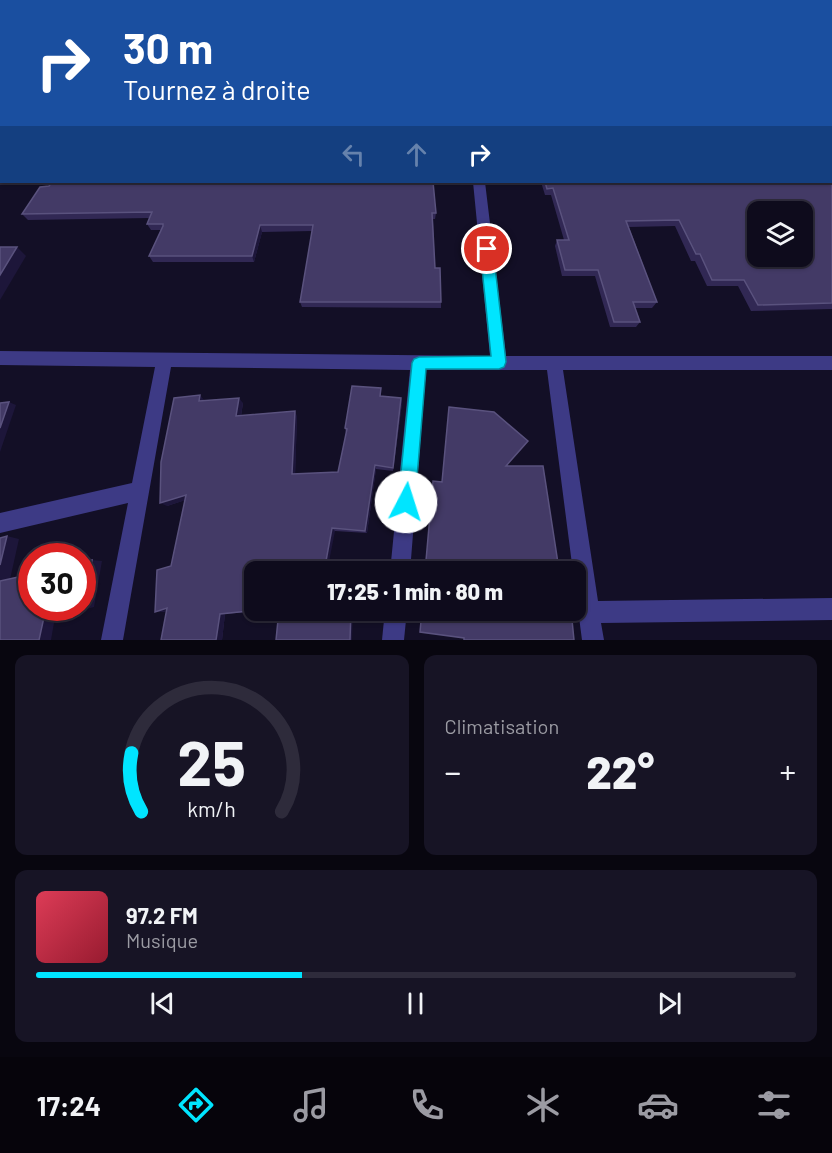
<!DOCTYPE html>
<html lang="fr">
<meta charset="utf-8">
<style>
:root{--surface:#0e0b1c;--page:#171425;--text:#f1f3f6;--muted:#9b9ba3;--line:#2e2b3b;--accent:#00e5ff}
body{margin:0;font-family:Barlow,sans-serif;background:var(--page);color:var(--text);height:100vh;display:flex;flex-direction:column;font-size:22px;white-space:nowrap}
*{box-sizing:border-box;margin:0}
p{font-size:20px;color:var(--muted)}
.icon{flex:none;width:33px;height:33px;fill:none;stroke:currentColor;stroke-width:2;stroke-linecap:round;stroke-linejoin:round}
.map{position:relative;height:640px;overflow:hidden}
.sheet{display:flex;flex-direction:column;gap:15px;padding:15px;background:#08060f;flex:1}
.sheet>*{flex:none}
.guide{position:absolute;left:0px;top:0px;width:832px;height:183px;box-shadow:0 2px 4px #0004,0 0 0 2px var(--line);background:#1a4fa0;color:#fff;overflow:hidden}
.controls{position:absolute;left:747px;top:201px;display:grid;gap:12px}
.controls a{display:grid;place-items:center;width:66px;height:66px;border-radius:12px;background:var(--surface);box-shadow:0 2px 4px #0004,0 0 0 2px var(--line);font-size:30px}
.speed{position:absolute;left:18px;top:543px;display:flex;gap:12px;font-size:30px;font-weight:700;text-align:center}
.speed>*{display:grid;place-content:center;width:78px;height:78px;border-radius:50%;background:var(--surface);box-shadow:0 2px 4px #0004,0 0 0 2px var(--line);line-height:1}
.speed .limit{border:9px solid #d22;background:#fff;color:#111}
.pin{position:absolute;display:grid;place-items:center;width:51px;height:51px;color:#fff;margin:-26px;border:3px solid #fff;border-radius:50%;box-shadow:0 2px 6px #0007}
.me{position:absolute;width:66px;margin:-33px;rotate:5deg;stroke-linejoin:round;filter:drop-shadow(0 0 4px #0008)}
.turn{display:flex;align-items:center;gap:21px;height:126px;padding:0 24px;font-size:27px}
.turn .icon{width:78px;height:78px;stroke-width:2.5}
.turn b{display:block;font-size:42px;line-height:51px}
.lanes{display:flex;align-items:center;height:57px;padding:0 24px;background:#0003;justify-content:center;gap:30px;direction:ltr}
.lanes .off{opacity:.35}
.big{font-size:45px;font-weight:800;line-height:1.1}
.sheet .widget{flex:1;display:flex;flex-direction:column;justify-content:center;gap:9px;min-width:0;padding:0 21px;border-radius:12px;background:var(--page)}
.sheet .dial{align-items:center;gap:0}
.dial svg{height:156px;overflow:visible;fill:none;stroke:var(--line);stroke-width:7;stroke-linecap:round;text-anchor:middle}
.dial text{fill:var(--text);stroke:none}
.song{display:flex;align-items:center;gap:18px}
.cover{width:72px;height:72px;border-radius:9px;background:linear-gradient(135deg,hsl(350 70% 55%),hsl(350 70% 35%))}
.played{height:6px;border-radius:3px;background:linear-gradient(90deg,var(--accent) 35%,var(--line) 35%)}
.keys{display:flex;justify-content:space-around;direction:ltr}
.heat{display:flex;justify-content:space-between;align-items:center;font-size:33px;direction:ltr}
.sheet .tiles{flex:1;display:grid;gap:15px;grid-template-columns:1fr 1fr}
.widget:last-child{grid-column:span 2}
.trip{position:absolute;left:244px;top:561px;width:342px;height:60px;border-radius:12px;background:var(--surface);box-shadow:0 2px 4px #0004,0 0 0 2px var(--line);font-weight:800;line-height:60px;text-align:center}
.menu{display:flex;height:96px;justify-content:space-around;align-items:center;background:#06040b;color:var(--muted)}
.menu .icon{width:42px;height:42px}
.menu .on{color:var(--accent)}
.menu b{font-size:27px;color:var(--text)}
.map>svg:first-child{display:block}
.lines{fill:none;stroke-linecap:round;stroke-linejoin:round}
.minor{fill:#3d3a85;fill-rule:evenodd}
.wall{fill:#312854}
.shaded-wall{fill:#1d163a}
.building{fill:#433a66;stroke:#5a527e;stroke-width:1.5;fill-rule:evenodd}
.route{fill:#00e5ff;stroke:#0095a6;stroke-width:1.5}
</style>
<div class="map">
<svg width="832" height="640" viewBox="0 0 832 640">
<rect width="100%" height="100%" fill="#130f26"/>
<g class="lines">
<g class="minor">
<polygon points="124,0 132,0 123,2"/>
<polygon points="453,0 461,0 462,2 454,2"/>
<polygon points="696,0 704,0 705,2 697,2"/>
<rect x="831" y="11" width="1" height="4"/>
<rect x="831" y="117" width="1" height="6"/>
<rect x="0" y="125" width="2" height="6"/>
<polygon points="831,150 832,151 832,159 831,158"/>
<polygon points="0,151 2,151 0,160"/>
<polygon points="473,182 485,182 506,356 832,356 832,370 563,370 598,601 832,598 832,620 601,623 604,640 582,640 576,594 576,572 573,572 547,370 426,370 410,572 390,572 410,370 171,367 123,640 101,640 128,503 0,533 0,513 132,483 155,367 0,365 0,351 490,356"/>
<polygon points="385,610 407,610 404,640 382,640"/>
</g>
</g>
<g class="wall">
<polygon points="832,180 832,309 751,311 738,286 707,286 695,261 691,261 675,226 629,227 657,302 652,308 635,308 640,322 636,327 610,327 595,276 562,276 555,246 557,240 564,240 551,195 545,195 541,182 831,182"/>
<polygon points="40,187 436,213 435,219 433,219 435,268 441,302 441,308 302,307 300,302 312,231 262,232 254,262 153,262 149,256 161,230 151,230 147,224 149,218 28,220 22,214"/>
<polygon points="381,388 381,396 401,398 402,403 393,471 376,469 367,533 335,531 255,610 268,610 225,614 222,640 167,611 162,612 155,612 171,566 185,500 167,506 204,400 243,403 241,416 297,416 295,474 338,472 346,433 345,428"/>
</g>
<g class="shaded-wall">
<polygon points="2,90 2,100 0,101 0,91"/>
<polygon points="260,225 262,232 254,262 252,256"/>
<polygon points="17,247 26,256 0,300 0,275"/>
<polygon points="200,395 204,400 203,406 199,401"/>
<polygon points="239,398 243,403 240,421 236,416"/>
<polygon points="401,398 402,403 393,471 393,468"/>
<polygon points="9,402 16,405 0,452 0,428"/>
<polygon points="295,411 297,416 295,478 292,474"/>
<polygon points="375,465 376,469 367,533 365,531"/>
<polygon points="186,495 192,498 167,506 160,503"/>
<polygon points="332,528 335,531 327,572 324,572"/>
<polygon points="7,536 19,539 9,584 0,583 0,565"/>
<polygon points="92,560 102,561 94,607 55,617 51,640 39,640 44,617"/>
<polygon points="167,608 174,609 162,612 155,612"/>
<polygon points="351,610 353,610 352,640 350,640"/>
<polygon points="220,614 225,614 222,640 216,640"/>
</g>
<g class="building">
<polygon points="0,0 86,0 85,2 2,2 2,90 0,91"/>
<polygon points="139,0 424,0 424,2 138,2"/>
<polygon points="498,0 684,0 685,2 498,2"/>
<path d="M831 179 832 180V303L758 305 744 280H712L700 254H696L679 220 626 221 657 302H633L640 322H614L598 270H565L557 240H569L553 188 547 189 545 182H831ZM758 212H802V256H758Z"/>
<polygon points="52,182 433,182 436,213 432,213 435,268 440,268 441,302 300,302 313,225 260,225 252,256 149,256 163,226 163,224 147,224 152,212 22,214 40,187 49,186"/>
<polygon points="0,247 17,247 0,275"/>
<polygon points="352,386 381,388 380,396 401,398 393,468 375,465 365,531 332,528 324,572 255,572 255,610 259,610 220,614 216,640 161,640 167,608 155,612 157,570 171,566 186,495 160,503 161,462 174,398 200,395 199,401 239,398 236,416 295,411 292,474 338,472 347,429 345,428"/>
<polygon points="9,402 0,428 0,403"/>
<polygon points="449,407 494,412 528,441 506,466 543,466 558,563 566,563 567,572 425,572 433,481 442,482"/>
<polygon points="7,536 0,565 0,538"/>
<polygon points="92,560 84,607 82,607 82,562"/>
<polygon points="32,574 32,608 81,608 44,617 39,640 0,640 0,581"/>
<polygon points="279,610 351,610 350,640 276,640"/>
<polygon points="422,610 571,610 574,640 464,640 464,638 420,632"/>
</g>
<polygon class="route" points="487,245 493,249 506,362 504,367 499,369 426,369 415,502 412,508 406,511 400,508 398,502 412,363 414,359 419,357 491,356 480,249"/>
</svg>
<div class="controls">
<a><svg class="icon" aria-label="layers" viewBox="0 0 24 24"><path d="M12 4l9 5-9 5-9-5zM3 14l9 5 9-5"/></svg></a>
</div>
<div class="speed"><div class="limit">30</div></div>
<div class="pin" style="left:487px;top:249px;background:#d93025"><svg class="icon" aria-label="arrive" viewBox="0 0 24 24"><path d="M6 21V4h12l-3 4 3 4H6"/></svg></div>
<svg class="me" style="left:406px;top:502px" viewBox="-20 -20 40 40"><circle r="19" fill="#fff"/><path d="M0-13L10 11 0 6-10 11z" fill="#00e5ff"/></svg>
<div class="trip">17:25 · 1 min · 80 m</div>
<div class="guide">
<div class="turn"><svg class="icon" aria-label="right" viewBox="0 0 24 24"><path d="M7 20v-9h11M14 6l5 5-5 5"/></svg><div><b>30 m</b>Tournez à droite</div></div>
<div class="lanes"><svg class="icon off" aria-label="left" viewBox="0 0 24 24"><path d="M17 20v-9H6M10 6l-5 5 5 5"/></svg><svg class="icon off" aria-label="ahead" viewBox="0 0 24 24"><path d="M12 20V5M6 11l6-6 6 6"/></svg><svg class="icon" aria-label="right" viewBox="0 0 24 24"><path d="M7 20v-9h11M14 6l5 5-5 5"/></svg></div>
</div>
</div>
<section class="sheet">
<div class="tiles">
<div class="widget dial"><svg viewBox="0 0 100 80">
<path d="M14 69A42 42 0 1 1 86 69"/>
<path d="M14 69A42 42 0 0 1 9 39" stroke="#00e5ff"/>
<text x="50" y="56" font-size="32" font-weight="700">25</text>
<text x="50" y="72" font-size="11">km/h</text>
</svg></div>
<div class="widget"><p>Climatisation</p>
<div class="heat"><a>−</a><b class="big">22°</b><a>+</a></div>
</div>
<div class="widget">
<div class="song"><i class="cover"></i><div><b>97.2 FM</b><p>Musique</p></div></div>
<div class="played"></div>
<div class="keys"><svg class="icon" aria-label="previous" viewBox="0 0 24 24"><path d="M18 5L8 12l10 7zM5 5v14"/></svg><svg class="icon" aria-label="pause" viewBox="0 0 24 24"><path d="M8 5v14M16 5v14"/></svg><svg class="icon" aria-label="next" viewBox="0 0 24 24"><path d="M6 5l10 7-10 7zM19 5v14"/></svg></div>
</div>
</div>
</section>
<nav class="menu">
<b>17:24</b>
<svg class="icon on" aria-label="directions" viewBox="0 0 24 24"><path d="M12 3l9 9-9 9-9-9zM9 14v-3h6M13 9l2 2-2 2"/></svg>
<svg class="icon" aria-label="music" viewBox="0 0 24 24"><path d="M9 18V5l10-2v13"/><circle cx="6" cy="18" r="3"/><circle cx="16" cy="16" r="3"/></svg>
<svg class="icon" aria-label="phone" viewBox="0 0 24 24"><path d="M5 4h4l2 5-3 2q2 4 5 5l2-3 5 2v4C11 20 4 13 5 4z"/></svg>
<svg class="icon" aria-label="climate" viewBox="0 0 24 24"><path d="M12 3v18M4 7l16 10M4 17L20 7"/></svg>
<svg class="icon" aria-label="car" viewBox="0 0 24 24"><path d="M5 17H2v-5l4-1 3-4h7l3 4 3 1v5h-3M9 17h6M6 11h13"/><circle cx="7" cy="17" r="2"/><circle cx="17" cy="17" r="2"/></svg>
<svg class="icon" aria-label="filters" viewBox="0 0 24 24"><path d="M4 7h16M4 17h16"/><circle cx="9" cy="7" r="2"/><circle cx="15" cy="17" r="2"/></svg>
</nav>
